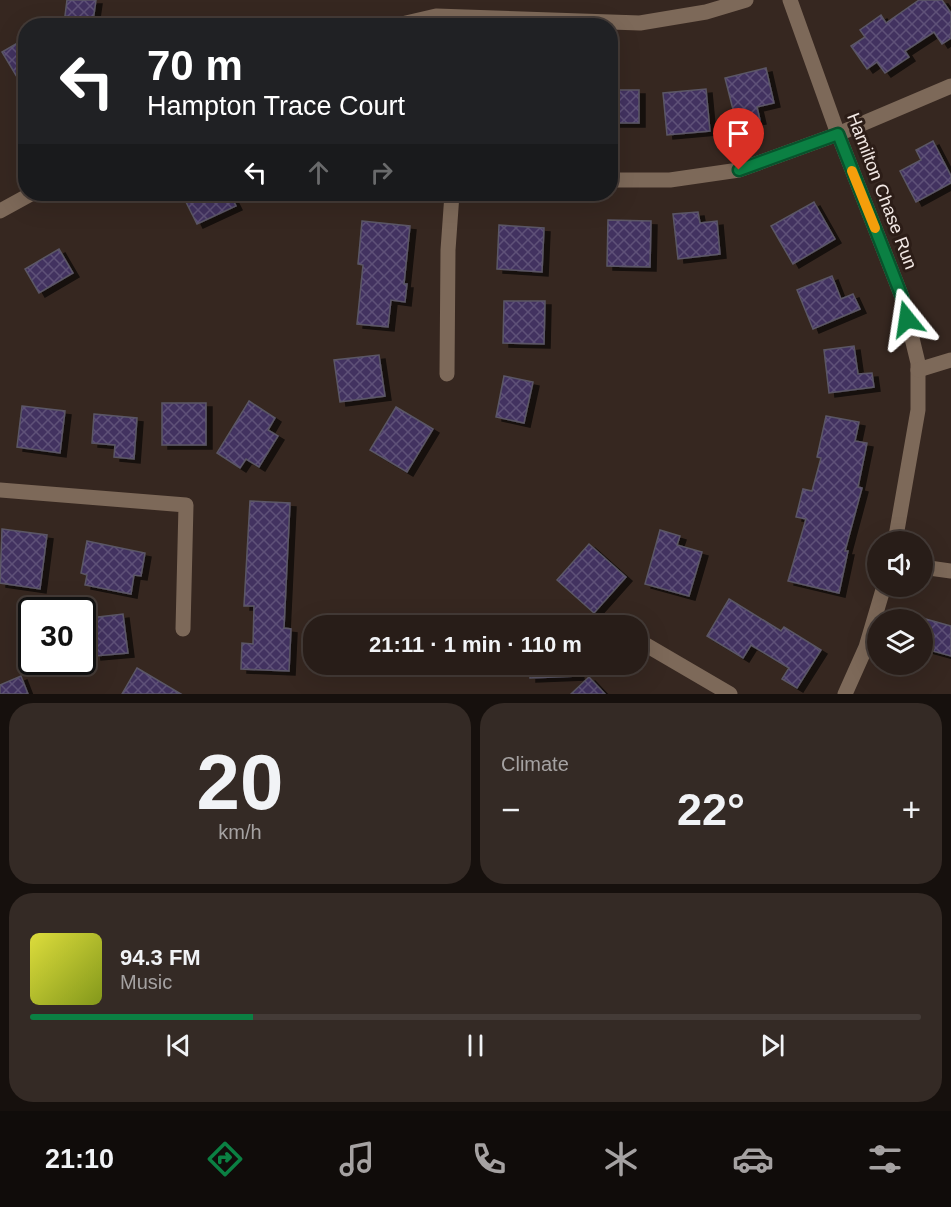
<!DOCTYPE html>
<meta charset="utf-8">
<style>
:root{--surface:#281d18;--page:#342a25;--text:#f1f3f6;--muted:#a5a2a2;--line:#443b37;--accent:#0b8043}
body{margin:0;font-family:Helvetica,sans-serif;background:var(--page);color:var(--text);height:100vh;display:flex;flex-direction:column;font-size:22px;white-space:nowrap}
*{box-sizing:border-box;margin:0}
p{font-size:20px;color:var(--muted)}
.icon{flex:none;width:33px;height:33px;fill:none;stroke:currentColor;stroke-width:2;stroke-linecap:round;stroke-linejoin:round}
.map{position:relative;height:694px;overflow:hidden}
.panel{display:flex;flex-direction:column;gap:9px;padding:9px;background:#16100d;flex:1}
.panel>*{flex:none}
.guide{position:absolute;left:18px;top:18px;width:600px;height:183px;border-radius:24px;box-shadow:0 6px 24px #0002,0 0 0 2px var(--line);background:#202124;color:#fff;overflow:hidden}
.controls{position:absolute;left:867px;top:531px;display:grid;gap:12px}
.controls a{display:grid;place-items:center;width:66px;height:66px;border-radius:50%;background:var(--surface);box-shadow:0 6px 24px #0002,0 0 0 2px var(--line);font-size:30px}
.speed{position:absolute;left:18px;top:597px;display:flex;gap:12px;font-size:30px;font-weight:700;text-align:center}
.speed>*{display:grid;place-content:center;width:78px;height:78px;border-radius:50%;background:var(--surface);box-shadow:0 6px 24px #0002,0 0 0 2px var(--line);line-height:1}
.speed .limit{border:3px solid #111;border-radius:9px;background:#fff;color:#111}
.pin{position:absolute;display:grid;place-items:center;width:51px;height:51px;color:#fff;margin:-62px -26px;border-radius:50% 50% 50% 0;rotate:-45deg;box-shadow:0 0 6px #0007}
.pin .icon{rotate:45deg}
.me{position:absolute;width:66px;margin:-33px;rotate:345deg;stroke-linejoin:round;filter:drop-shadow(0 0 4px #0008)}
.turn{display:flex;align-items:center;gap:21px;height:126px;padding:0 30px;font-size:27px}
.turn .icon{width:78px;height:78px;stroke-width:2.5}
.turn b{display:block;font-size:42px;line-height:51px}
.lanes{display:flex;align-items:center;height:57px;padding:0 30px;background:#0003;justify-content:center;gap:30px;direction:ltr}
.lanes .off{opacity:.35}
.big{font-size:45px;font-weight:700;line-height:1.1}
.panel .widget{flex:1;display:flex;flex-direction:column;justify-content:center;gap:9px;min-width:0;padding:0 21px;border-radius:24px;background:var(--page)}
.panel .dial{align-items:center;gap:0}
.dial b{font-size:78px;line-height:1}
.song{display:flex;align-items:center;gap:18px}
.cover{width:72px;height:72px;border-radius:9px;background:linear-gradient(135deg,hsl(60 70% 55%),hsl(70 70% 35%))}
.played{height:6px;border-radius:3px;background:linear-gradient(90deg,var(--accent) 25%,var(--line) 25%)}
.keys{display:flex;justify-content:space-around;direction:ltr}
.heat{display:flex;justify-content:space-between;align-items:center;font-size:33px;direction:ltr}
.panel .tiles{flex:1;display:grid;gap:9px;grid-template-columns:1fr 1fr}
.widget:last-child{grid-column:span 2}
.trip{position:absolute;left:303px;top:615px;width:345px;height:60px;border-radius:24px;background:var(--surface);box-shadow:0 6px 24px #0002,0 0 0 2px var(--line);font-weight:700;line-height:60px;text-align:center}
.tabs{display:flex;height:96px;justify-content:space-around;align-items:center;background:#100c0a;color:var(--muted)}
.tabs .icon{width:42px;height:42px}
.tabs .active{color:var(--accent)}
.tabs b{font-size:27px;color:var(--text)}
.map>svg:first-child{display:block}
.building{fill:url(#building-cross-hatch);stroke:#5b5766;stroke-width:1.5;filter:url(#shadow)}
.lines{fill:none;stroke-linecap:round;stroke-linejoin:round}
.minor{stroke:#7d6959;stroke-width:15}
.tertiary{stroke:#7d6959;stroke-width:15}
.route-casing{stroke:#07532c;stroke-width:15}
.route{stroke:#0b8043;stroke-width:10}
.slow{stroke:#f59e0b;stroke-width:10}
.labels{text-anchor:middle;stroke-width:6;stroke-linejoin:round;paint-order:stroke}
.street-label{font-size:18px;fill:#f2e8e4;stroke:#2c1d17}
</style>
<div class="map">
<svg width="951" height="694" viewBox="0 0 951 694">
<defs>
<pattern id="building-cross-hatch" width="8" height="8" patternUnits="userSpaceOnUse" patternTransform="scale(1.5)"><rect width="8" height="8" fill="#423361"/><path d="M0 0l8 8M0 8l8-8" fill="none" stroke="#5e5178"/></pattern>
<filter id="shadow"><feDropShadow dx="6" dy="4" stdDeviation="0" flood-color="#0009"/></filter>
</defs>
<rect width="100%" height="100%" fill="#362720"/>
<g class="building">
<polygon points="67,0 96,0 93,21 65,16"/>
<polygon points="919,0 942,0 951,13 951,38 942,44 934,32 905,51 909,57 885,73 877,62 867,69 851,46 865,37 860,30 881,15 886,23"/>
<polygon points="26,38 26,92 2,52"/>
<polygon points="766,68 774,103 757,107 760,120 737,125 725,78"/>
<polygon points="706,89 710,131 667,135 663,93"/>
<rect x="610" y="90" width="29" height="33"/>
<polygon points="933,141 951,176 951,183 916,202 900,171 921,160 916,150"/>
<polygon points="182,194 230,194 236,206 197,224"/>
<polygon points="814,202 835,239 793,264 771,226"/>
<polygon points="698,212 700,223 717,221 720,254 678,259 673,214"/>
<polygon points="608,220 651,221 650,267 607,266"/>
<polygon points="362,221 410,226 404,284 407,284 405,302 391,300 388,327 357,324 363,265 358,264"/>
<polygon points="499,225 544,228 542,272 497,269"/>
<polygon points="59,249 73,273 39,293 25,269"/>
<polygon points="832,276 841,299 853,294 860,309 813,329 797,290"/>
<polygon points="504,301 545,301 544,344 503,343"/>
<polygon points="854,346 858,374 872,373 874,387 829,393 824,350"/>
<polygon points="379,355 385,396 340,402 334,360"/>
<polygon points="504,376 533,382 524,423 496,417"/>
<polygon points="249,401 275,418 268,430 278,436 259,467 246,459 240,468 217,453"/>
<rect x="162" y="403" width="44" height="42"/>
<polygon points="22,406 65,411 60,453 17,447"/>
<polygon points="396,407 433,429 407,472 370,450"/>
<polygon points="94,414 137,418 134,459 114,457 115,445 92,443"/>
<polygon points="826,416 859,422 855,441 867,443 858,487 862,488 845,551 848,551 839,593 788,581 806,519 796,517 803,489 812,491 821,458 817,457"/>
<polygon points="250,501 290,503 284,628 291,629 289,671 241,669 242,643 253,644 254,606 244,606"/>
<polygon points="2,529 47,535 40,589 0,583"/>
<polygon points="660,530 680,536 677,545 702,552 689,596 645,584"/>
<polygon points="87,541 145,553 141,576 134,575 131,594 85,585 87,575 81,573"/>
<polygon points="589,544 626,577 594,613 557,580"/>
<polygon points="729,599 781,631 784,627 821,650 797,688 782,679 789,668 751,645 743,658 707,636"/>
<polygon points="123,614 128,653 95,656 90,618"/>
<polygon points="922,618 951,626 951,656 922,648"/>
<polygon points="530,664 577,664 578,676 530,678"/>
<polygon points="137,668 181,694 122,694"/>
<polygon points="21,676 28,694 0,694 0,685"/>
<polygon points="589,677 605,694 571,694"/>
</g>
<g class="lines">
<g class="minor">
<polyline points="790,0 838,134 902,297 918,363 918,410 895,542"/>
<polyline points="610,180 670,180 739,170 838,134 951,86"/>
<polyline points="918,370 951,360"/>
<polyline points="447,374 448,250 452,194"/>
<polyline points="0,490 186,505 183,629"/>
<polyline points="922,567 951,571"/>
<polyline points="641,642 730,694"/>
<polyline points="845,694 866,647 884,586"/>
</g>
<g class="tertiary">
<polyline points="393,26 436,16 640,23 706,12 746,0"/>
<polyline points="0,211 31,194"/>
</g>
</g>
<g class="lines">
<defs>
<polyline id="route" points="739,170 838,134 902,297 907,319"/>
</defs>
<use href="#route" class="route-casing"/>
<use href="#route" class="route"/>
<polyline class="slow" points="852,171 875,228"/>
</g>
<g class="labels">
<g class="street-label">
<text transform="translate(882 191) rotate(69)" y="6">Hamilton Chase Run</text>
</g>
</g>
</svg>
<div class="controls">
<a><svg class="icon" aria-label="sound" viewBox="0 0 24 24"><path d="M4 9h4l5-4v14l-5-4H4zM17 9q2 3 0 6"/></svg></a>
<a><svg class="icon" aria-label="layers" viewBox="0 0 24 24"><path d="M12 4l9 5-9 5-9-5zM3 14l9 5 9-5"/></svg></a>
</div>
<div class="speed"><div class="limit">30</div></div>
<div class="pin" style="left:739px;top:170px;background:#d93025"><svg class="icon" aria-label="arrive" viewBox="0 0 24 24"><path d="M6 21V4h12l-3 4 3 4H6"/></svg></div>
<svg class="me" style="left:907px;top:319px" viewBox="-20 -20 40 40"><path d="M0-17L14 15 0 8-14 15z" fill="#0b8043" stroke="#fff" stroke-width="4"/></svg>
<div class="trip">21:11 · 1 min · 110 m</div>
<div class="guide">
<div class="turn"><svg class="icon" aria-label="left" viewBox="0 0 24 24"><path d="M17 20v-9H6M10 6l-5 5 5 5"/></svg><div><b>70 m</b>Hampton Trace Court</div></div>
<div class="lanes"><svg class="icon" aria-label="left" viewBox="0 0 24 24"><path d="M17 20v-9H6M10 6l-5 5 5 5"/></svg><svg class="icon off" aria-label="ahead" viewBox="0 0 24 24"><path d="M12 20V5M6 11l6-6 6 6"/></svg><svg class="icon off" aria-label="right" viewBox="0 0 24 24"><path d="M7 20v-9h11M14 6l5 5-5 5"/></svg></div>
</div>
</div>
<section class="panel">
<div class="tiles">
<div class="widget dial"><b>20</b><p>km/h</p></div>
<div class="widget"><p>Climate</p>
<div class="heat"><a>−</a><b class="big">22°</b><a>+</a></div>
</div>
<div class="widget">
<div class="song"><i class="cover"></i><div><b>94.3 FM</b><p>Music</p></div></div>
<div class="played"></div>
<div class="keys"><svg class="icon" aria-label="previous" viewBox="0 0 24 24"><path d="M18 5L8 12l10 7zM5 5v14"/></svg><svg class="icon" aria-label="pause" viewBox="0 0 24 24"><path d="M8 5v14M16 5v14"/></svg><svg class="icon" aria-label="next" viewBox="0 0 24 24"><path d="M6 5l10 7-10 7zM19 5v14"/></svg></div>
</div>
</div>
</section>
<nav class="tabs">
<b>21:10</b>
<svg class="icon active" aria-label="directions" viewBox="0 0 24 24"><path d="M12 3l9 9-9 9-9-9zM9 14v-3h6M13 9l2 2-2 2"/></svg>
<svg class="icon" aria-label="music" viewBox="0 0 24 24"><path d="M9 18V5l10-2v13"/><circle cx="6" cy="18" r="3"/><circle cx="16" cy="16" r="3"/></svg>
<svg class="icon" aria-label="phone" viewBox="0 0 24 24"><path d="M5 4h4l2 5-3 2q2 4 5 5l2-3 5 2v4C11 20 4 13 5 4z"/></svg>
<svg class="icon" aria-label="climate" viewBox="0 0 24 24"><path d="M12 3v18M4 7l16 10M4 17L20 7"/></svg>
<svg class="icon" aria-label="car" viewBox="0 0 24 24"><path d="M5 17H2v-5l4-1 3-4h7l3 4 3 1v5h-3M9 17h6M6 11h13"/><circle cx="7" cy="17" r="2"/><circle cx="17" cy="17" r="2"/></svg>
<svg class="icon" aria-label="filters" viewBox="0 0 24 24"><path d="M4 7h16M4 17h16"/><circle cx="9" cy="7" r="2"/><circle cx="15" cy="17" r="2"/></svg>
</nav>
